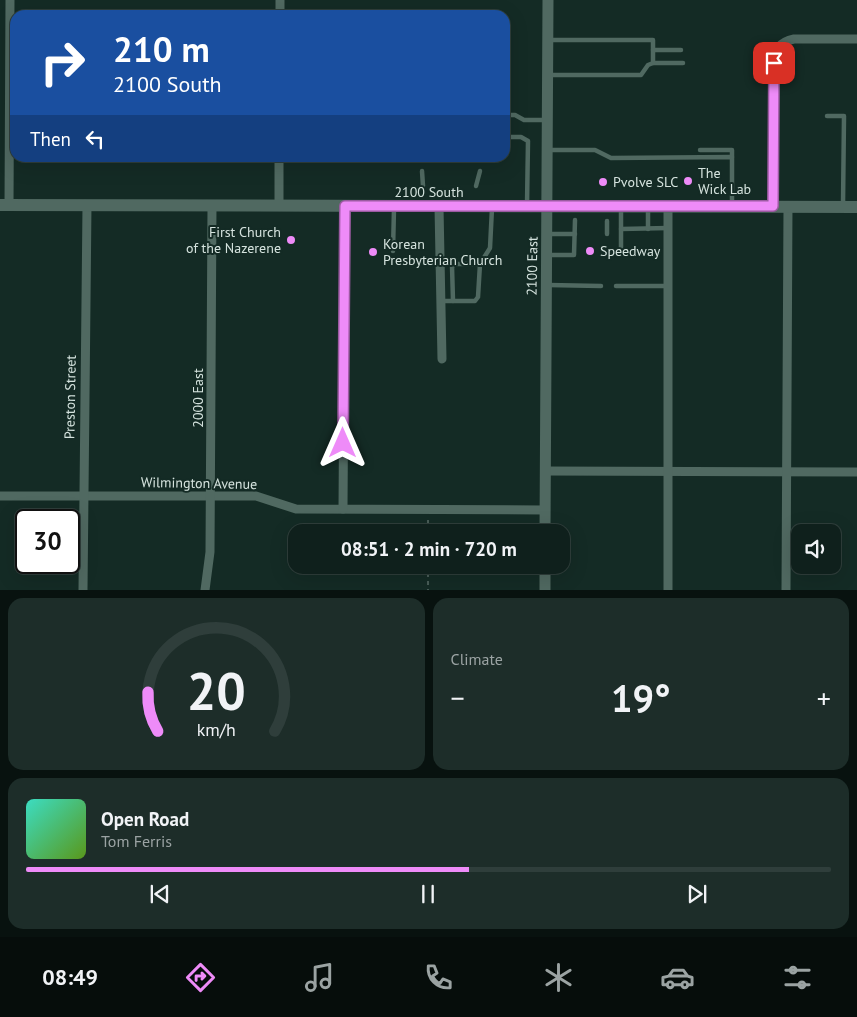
<!DOCTYPE html>
<meta charset="utf-8">
<style>
:root{--surface:#0f201c;--page:#1d2d29;--text:#f1f3f6;--muted:#9ba3a3;--line:#2f3e3b;--accent:#ee8bf8}
body{margin:0;font-family:"PT Sans",sans-serif;background:var(--page);color:var(--text);height:100vh;display:flex;flex-direction:column;font-size:19px;white-space:nowrap}
*{box-sizing:border-box;margin:0}
p{font-size:16px;color:var(--muted)}
.icon{flex:none;width:28px;height:28px;fill:none;stroke:currentColor;stroke-width:2;stroke-linecap:round;stroke-linejoin:round}
.map{position:relative;height:590px;overflow:hidden}
.sheet{display:flex;flex-direction:column;gap:8px;padding:8px;background:#08120f;flex:1}
.sheet>*{flex:none}
.banner{position:absolute;left:10px;top:10px;width:500px;height:152px;border-radius:15px;box-shadow:0 5px 20px #0002,0 0 0 1px var(--line);background:#1a4fa0;color:#fff;overflow:hidden}
.buttons{position:absolute;left:791px;top:524px;display:grid;gap:10px}
.buttons a{display:grid;place-items:center;width:50px;height:50px;border-radius:10px;background:var(--surface);box-shadow:0 5px 20px #0002,0 0 0 1px var(--line);font-size:25px}
.speed{position:absolute;left:15px;top:509px;display:flex;gap:10px;font-size:25px;font-weight:700;text-align:center}
.speed>*{display:grid;place-content:center;width:65px;height:65px;border-radius:50%;background:var(--surface);box-shadow:0 5px 20px #0002,0 0 0 1px var(--line);line-height:1}
.speed .limit{border:2px solid #111;border-radius:8px;background:#fff;color:#111}
.pin{position:absolute;display:grid;place-items:center;width:42px;height:42px;color:#fff;margin:-21px;border-radius:10px;box-shadow:0 2px 8px #0006}
.me{position:absolute;width:55px;margin:-28px;rotate:0deg;stroke-linejoin:round;filter:drop-shadow(0 0 4px #0008)}
.turn{display:flex;align-items:center;gap:18px;height:105px;padding:0 20px;font-size:22px}
.turn .icon{width:65px;height:65px;stroke-width:2.5}
.turn b{display:block;font-size:35px;line-height:42px}
.then{display:flex;align-items:center;height:48px;padding:0 20px;background:#0003;gap:10px;font-size:19px}
.big{font-size:38px;font-weight:600;line-height:1.1}
.sheet .widget{flex:1;display:flex;flex-direction:column;justify-content:center;gap:8px;min-width:0;padding:0 18px;border-radius:15px;background:var(--page)}
.sheet .dial{align-items:center;gap:0}
.dial svg{height:130px;overflow:visible;fill:none;stroke:var(--line);stroke-width:7;stroke-linecap:round;text-anchor:middle}
.dial text{fill:var(--text);stroke:none}
.song{display:flex;align-items:center;gap:15px}
.cover{width:60px;height:60px;border-radius:8px;background:linear-gradient(135deg,hsl(170 70% 55%),hsl(90 70% 35%))}
.played{height:5px;border-radius:2px;background:linear-gradient(90deg,var(--accent) 55%,var(--line) 55%)}
.keys{display:flex;justify-content:space-around;direction:ltr}
.heat{display:flex;justify-content:space-between;align-items:center;font-size:28px;direction:ltr}
.sheet .tiles{flex:1;display:grid;gap:8px;grid-template-columns:1fr 1fr}
.widget:last-child{grid-column:span 2}
.trip{position:absolute;left:288px;top:524px;width:282px;height:50px;border-radius:15px;background:var(--surface);box-shadow:0 5px 20px #0002,0 0 0 1px var(--line);font-weight:600;line-height:50px;text-align:center}
.tabs{display:flex;height:80px;justify-content:space-around;align-items:center;background:#060d0b;color:var(--muted)}
.tabs .icon{width:35px;height:35px}
.tabs .active{color:var(--accent)}
.tabs b{font-size:22px;color:var(--text)}
.map>svg:first-child{display:block}
.lines{fill:none;stroke-linecap:round;stroke-linejoin:round}
.path{stroke:#7d8f8a;stroke-width:1;stroke-dasharray:4 4;stroke-linecap:butt}
.service{stroke:#506961;stroke-width:4.5}
.minor{stroke:#506961;stroke-width:9}
.tertiary{stroke:#506961;stroke-width:11}
.secondary{stroke:#506961;stroke-width:12}
.route-casing{stroke:#9b5aa1;stroke-width:12}
.route{stroke:#ee8bf8;stroke-width:9}
.poi-dot{fill:#ee8bf8;stroke:#142b25;stroke-width:2}
.labels{text-anchor:middle;stroke-width:4;stroke-linejoin:round;paint-order:stroke}
.poi-label{font-size:14px;fill:#d5e3de;stroke:#142b25;text-anchor:start}
.street-label{font-size:14px;fill:#d5e3de;stroke:#142b25}
</style>
<div class="map">
<svg width="857" height="590" viewBox="0 0 857 590">
<rect width="100%" height="100%" fill="#142b25"/>
<g class="lines">
<g class="path">
<polyline points="428,520 428,532"/>
<polyline points="428,565 428,590"/>
</g>
<g class="service">
<polyline points="549,40 653,40 653,50"/>
<polyline points="653,63 683,63"/>
<polyline points="549,75 641,75 648,65 653,63 653,50 681,50"/>
<polyline points="505,115 515,115 524,120 547,120"/>
<polyline points="827,116 844,116 843,205"/>
<polyline points="505,137 521,137 528,141 527,205"/>
<polyline points="548,150 595,150 611,158 732,157 732,205"/>
<polyline points="700,150 732,150 732,157"/>
<polyline points="422,171 423,186"/>
<polyline points="476,186 480,171"/>
<polyline points="621,229 668,228"/>
<polyline points="648,229 648,207"/>
<polyline points="548,234 575,234"/>
<polyline points="607,234 607,221"/>
<polyline points="393,251 394,208"/>
<polyline points="621,252 621,207"/>
<polyline points="548,255 574,255 575,220"/>
<polyline points="548,285 601,286"/>
<polyline points="616,286 667,286"/>
<polyline points="441,301 475,301 478,297 480,264 490,248 492,208"/>
<polyline points="453,301 452,266 457,264 480,264"/>
</g>
<g class="minor">
<polyline points="280,15 280,0"/>
<polyline points="9,205 10,0"/>
<polyline points="279,206 279,158"/>
<path d="M773 206 774 63C775 49 780 42 794 39H857"/>
<polyline points="439,207 442,359"/>
<polyline points="545,471 857,472"/>
<polyline points="0,496 256,496 296,509 545,510"/>
<polyline points="343,509 345,206"/>
<polyline points="83,590 87,205"/>
<polyline points="205,590 210,552 212,206"/>
<polyline points="668,590 668,206"/>
<polyline points="786,590 788,207"/>
</g>
<g class="tertiary">
<polyline points="545,532 548,0"/>
<polyline points="545,590 545,565"/>
</g>
<polyline class="secondary" points="0,205 857,207"/>
</g>
<g class="lines">
<defs>
<polyline id="route" points="343,443 345,206 773,206 774,63"/>
</defs>
<use href="#route" class="route-casing"/>
<use href="#route" class="route"/>
</g>
<g class="poi-dot">
<circle cx="688" cy="181" r="5"/>
<circle cx="603" cy="182" r="5"/>
<circle cx="291" cy="240" r="5"/>
<circle cx="590" cy="251" r="5"/>
<circle cx="373" cy="252" r="5"/>
</g>
<g class="labels">
<g class="poi-label">
<text x="698" y="178">The<tspan x="698" dy="16">Wick Lab</tspan></text>
<text x="613" y="187">Pvolve SLC</text>
<text x="281" y="237" text-anchor="end">First Church<tspan x="281" dy="16">of the Nazerene</tspan></text>
<text x="383" y="249">Korean<tspan x="383" dy="16">Presbyterian Church</tspan></text>
<text x="600" y="256">Speedway</text>
</g>
<g class="street-label">
<text x="429" y="197">2100 South</text>
<text transform="translate(532 266) rotate(-89)" y="5">2100 East</text>
<text transform="translate(70 397) rotate(-89)" y="5">Preston Street</text>
<text transform="translate(198 398) rotate(-90)" y="5">2000 East</text>
<text transform="translate(199 483) rotate(1)" y="5">Wilmington Avenue</text>
</g>
</g>
</svg>
<div class="buttons">
<a><svg class="icon" aria-label="sound" viewBox="0 0 24 24"><path d="M4 9h4l5-4v14l-5-4H4zM17 9q2 3 0 6"/></svg></a>
</div>
<div class="speed"><div class="limit">30</div></div>
<div class="pin" style="left:774px;top:63px;background:#d93025"><svg class="icon" aria-label="arrive" viewBox="0 0 24 24"><path d="M6 21V4h12l-3 4 3 4H6"/></svg></div>
<svg class="me" style="left:343px;top:443px" viewBox="-20 -20 40 40"><path d="M0-17L14 15 0 8-14 15z" fill="#ee8bf8" stroke="#fff" stroke-width="4"/></svg>
<div class="trip">08:51 · 2 min · 720 m</div>
<div class="banner">
<div class="turn"><svg class="icon" aria-label="right" viewBox="0 0 24 24"><path d="M7 20v-9h11M14 6l5 5-5 5"/></svg><div><b>210 m</b>2100 South</div></div>
<div class="then">Then<svg class="icon" aria-label="left" viewBox="0 0 24 24"><path d="M17 20v-9H6M10 6l-5 5 5 5"/></svg></div>
</div>
</div>
<section class="sheet">
<div class="tiles">
<div class="widget dial"><svg viewBox="0 0 100 80">
<path d="M14 69A42 42 0 1 1 86 69"/>
<path d="M14 69A42 42 0 0 1 8 45" stroke="#ee8bf8"/>
<text x="50" y="56" font-size="32" font-weight="700">20</text>
<text x="50" y="72" font-size="11">km/h</text>
</svg></div>
<div class="widget"><p>Climate</p>
<div class="heat"><a>−</a><b class="big">19°</b><a>+</a></div>
</div>
<div class="widget">
<div class="song"><i class="cover"></i><div><b>Open Road</b><p>Tom Ferris</p></div></div>
<div class="played"></div>
<div class="keys"><svg class="icon" aria-label="previous" viewBox="0 0 24 24"><path d="M18 5L8 12l10 7zM5 5v14"/></svg><svg class="icon" aria-label="pause" viewBox="0 0 24 24"><path d="M8 5v14M16 5v14"/></svg><svg class="icon" aria-label="next" viewBox="0 0 24 24"><path d="M6 5l10 7-10 7zM19 5v14"/></svg></div>
</div>
</div>
</section>
<nav class="tabs">
<b>08:49</b>
<svg class="icon active" aria-label="directions" viewBox="0 0 24 24"><path d="M12 3l9 9-9 9-9-9zM9 14v-3h6M13 9l2 2-2 2"/></svg>
<svg class="icon" aria-label="music" viewBox="0 0 24 24"><path d="M9 18V5l10-2v13"/><circle cx="6" cy="18" r="3"/><circle cx="16" cy="16" r="3"/></svg>
<svg class="icon" aria-label="phone" viewBox="0 0 24 24"><path d="M5 4h4l2 5-3 2q2 4 5 5l2-3 5 2v4C11 20 4 13 5 4z"/></svg>
<svg class="icon" aria-label="climate" viewBox="0 0 24 24"><path d="M12 3v18M4 7l16 10M4 17L20 7"/></svg>
<svg class="icon" aria-label="car" viewBox="0 0 24 24"><path d="M5 17H2v-5l4-1 3-4h7l3 4 3 1v5h-3M9 17h6M6 11h13"/><circle cx="7" cy="17" r="2"/><circle cx="17" cy="17" r="2"/></svg>
<svg class="icon" aria-label="filters" viewBox="0 0 24 24"><path d="M4 7h16M4 17h16"/><circle cx="9" cy="7" r="2"/><circle cx="15" cy="17" r="2"/></svg>
</nav>
